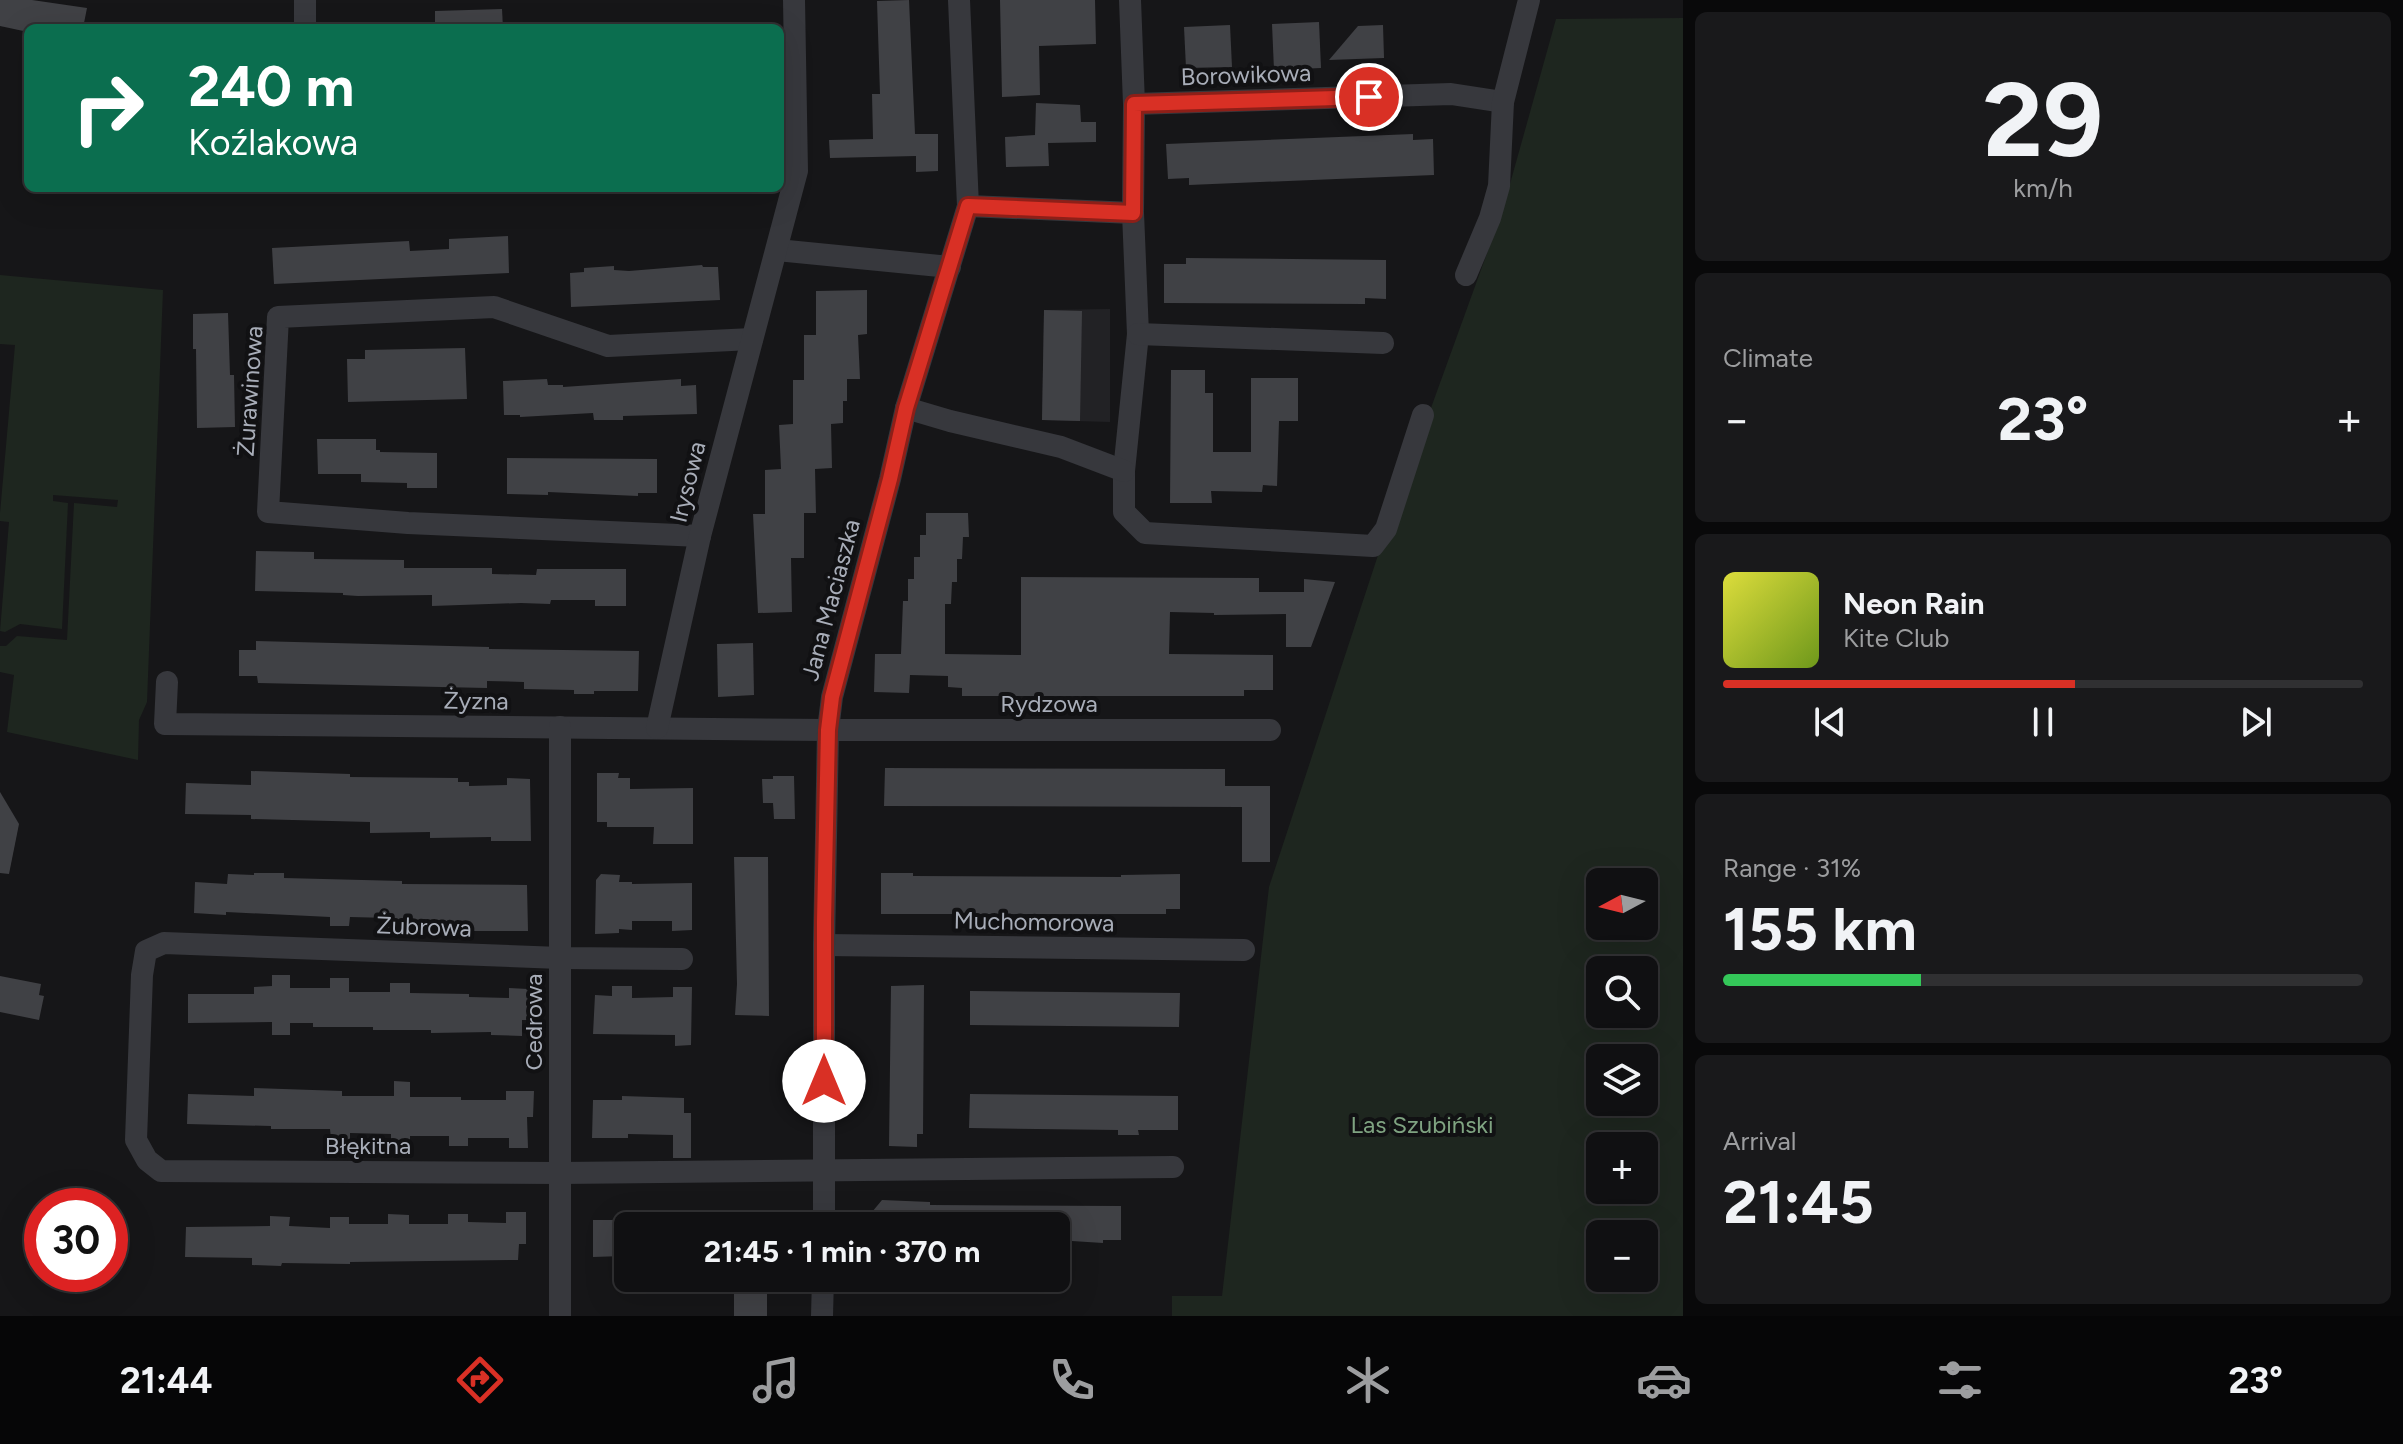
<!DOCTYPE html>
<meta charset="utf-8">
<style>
:root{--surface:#101012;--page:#19191b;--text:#f1f3f6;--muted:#9c9d9f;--line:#303032;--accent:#d93025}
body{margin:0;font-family:Figtree,sans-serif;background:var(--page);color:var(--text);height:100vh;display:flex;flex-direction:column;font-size:30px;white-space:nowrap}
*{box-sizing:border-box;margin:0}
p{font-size:26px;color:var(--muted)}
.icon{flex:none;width:44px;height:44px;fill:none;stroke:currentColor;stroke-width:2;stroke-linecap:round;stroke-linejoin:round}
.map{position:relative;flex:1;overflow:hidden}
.panel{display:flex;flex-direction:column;gap:12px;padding:12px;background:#09090a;width:720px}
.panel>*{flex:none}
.top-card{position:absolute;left:24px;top:24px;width:760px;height:168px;border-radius:12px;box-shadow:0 8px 32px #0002,0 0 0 2px var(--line);background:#0b6e4f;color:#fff;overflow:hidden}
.needle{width:52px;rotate:263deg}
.buttons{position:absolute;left:1586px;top:868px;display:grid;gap:16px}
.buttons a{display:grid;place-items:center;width:72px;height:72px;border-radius:12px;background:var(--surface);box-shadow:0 8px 32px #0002,0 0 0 2px var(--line);font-size:40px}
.speed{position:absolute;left:24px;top:1188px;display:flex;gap:16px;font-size:40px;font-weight:700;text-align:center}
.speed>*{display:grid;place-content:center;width:104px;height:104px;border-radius:50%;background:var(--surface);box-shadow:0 8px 32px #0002,0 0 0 2px var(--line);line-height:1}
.speed .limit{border:12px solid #d22;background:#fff;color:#111}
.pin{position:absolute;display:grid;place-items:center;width:68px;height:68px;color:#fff;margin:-34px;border:4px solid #fff;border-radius:50%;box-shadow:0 2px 8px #0007}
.me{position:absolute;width:88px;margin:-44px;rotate:0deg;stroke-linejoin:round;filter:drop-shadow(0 0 6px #0008)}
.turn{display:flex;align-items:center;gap:28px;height:168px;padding:0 32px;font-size:36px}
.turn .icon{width:104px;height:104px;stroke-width:2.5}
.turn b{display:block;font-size:56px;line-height:68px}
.big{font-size:60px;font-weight:700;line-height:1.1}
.panel .card{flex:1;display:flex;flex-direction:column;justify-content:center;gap:12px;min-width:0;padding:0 28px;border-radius:12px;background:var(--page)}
.panel .dial{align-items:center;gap:0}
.dial b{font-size:104px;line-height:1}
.song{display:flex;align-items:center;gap:24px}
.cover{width:96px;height:96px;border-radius:12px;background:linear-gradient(135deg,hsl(60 70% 55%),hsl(80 70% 35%))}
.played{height:8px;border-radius:4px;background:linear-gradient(90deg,var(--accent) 55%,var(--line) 55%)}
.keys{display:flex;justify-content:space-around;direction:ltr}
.heat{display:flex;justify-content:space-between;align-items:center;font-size:44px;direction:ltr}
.charge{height:12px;border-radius:6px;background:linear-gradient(90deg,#34c759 31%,var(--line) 0)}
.trip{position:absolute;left:614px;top:1212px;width:456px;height:80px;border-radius:12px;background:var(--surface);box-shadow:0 8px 32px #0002,0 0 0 2px var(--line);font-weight:700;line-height:80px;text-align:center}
.dock{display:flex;height:128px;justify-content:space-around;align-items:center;background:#060607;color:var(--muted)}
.dock .icon{width:56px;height:56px}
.dock .on{color:var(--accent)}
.dock b{font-size:36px;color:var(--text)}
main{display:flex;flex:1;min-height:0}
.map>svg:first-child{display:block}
.built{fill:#222225}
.green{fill:#1e261f;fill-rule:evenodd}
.building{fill:#404145}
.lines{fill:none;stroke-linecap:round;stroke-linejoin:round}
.minor{stroke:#37383d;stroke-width:22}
.route-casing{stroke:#8d1f18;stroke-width:20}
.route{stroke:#d93025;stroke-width:14}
.labels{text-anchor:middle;stroke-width:8;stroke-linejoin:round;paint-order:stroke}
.street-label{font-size:24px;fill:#a8adb8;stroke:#111113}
.park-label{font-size:24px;fill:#7fa381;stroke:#111113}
</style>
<main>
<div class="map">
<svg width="1683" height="1316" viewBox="0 0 1683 1316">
<rect width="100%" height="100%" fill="#161618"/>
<polygon class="built" points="1110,309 1110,422 1042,420 1044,310"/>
<g class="green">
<path d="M1683 18V1316H1172V1296H1222L1269 887 1381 546 1503 209 1556 19ZM1600 882H1644V926H1600ZM1600 970H1644V1014H1600ZM1600 1058H1644V1102H1600ZM1600 1146H1644V1190H1600ZM1600 1234H1644V1278H1600Z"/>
<polygon points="0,275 163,290 147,702 139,720 138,760 7,732 14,675 0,672 0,646 6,646 17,636 67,640 74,503 117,507 118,500 53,495 53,501 68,503 62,629 20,624 5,632 0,631 9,522 0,521 0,513 15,345 0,344"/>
</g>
<g class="building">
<polygon points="0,0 32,0 87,8 83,28 28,28 28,32 0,26"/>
<polygon points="909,0 915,134 938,134 938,171 916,172 916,156 830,158 829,140 873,139 872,94 880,94 877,1"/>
<polygon points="1000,0 1095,0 1096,44 1039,46 1040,95 1002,97"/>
<polygon points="502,9 503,28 435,28 435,11"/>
<polygon points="1319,22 1321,68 1274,70 1272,24"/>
<polygon points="1230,25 1232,67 1186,68 1184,27"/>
<polygon points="1383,25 1384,58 1329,60 1358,26"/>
<polygon points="1036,103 1080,105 1081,122 1096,122 1096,142 1048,143 1049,166 1006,167 1005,137 1035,135"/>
<polygon points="1413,134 1413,140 1433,139 1434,175 1189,185 1189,178 1168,179 1166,144"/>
<polygon points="508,236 509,273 274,284 272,248 409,241 410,251 449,249 449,239"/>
<polygon points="1186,258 1386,260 1386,299 1365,298 1365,304 1164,303 1164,264 1186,264"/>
<polygon points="702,265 703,267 718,267 720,300 571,307 570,273 584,272 584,268 614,266 614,270 629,271"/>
<polygon points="867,290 867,334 858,335 860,379 847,379 847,401 843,401 843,423 831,424 832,468 815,469 816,513 804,513 804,558 791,558 792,612 758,613 753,514 765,514 765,470 781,469 779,425 793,424 793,380 804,380 804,335 816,335 816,291"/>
<polygon points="1044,310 1082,311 1080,421 1042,420"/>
<polygon points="228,313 230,375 234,375 235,427 197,428 196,349 193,349 193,314"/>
<polygon points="465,348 467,399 348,402 347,359 365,359 365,350"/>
<polygon points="1171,370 1205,370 1205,393 1213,393 1213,452 1251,452 1251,378 1298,378 1298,421 1279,421 1277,486 1263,485 1262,492 1211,491 1212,503 1170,503"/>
<polygon points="547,379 548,385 563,385 563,387 681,379 681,386 696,385 697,414 623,416 623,420 594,420 593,413 520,417 520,415 504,415 503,381"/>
<polygon points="317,439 376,439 376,450 380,450 380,452 437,453 437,488 407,488 407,483 361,482 361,474 318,474"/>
<polygon points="507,458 657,459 657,493 638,493 638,496 548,492 548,495 507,494"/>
<polygon points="926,513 968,513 969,537 963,537 962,559 957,559 957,582 952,582 951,604 945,604 945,654 1021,655 1021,577 1259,578 1259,592 1304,592 1304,579 1335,582 1311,647 1286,647 1286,614 1214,615 1214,613 1170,612 1169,654 1273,655 1273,690 1244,690 1244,696 962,696 962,688 948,687 948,676 910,675 909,693 874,692 875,654 901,654 903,601 908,601 908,579 914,579 914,557 920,557 920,535 926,535"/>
<polygon points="256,551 314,552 314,559 404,560 404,568 492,568 492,574 536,575 537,569 626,569 626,606 595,606 595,600 551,600 550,604 521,603 432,606 432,595 358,596 343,595 343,593 255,591"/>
<polygon points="256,641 489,647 489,649 639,651 638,691 594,691 594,694 574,694 574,690 524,689 524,682 487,681 487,688 258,683 257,676 239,676 239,650 256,650"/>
<polygon points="753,643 754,695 718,697 717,644"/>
<polygon points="885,768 1225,769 1225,786 1270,786 1270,862 1242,862 1242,807 884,806"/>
<polygon points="251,771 350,774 350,777 458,778 458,782 469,782 469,786 507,785 507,778 530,779 531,841 491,841 491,837 430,838 430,832 370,833 370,822 251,819 251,815 185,814 186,783 251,785"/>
<polygon points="597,773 619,773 618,778 630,778 630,789 693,788 693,844 653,844 654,827 607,827 607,822 597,822"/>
<polygon points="773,776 794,776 795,819 774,819 773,803 763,803 762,779 773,779"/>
<polygon points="0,792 19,824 9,874 0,873"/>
<polygon points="734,857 768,857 769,1016 735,1015 737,984"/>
<polygon points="254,873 284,873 284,878 402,881 402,884 527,885 528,931 449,931 448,923 408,922 408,928 388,928 389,918 350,917 349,926 330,926 330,917 226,912 226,915 194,913 195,882 227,884 228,874 254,875"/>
<polygon points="881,873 913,873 913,876 1121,877 1121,875 1180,874 1180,909 1166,909 1166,914 881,914"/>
<polygon points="601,874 620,875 619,882 632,882 632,884 692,883 692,930 672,931 672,921 632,921 632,930 619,929 619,933 595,934 596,880"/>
<polygon points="272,975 290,975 290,988 330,988 330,978 349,978 349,992 390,992 390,983 410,983 410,993 469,994 469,997 509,998 509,988 528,989 528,1020 522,1020 522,1036 491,1035 491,1032 431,1033 431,1030 373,1030 373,1027 313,1027 313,1023 290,1023 290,1035 272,1035 272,1022 188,1023 188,994 254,994 254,987 272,986"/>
<polygon points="0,976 41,984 39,995 44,996 39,1020 0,1012"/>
<polygon points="924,985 923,1134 917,1134 917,1147 889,1146 891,986"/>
<polygon points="612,986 632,986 632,998 673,997 673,987 692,987 691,1045 675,1046 675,1035 593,1034 595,995 612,996"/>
<polygon points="970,991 1180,993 1179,1027 970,1025"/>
<polygon points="394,1081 410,1082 410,1097 461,1097 461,1100 506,1100 506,1091 534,1091 533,1117 527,1117 528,1148 509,1148 509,1138 468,1138 468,1146 449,1146 449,1136 410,1136 410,1143 391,1143 391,1134 350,1133 350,1140 331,1139 330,1129 271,1129 271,1126 187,1124 188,1094 254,1096 254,1088 342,1091 342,1096 394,1096"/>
<polygon points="970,1094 1178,1096 1178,1130 1138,1130 1139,1135 1118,1135 1118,1130 969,1128"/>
<polygon points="622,1096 684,1098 684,1113 691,1113 691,1158 673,1158 673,1135 628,1134 628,1138 592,1138 593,1100 622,1100"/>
<polygon points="882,1200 930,1202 930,1205 1121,1206 1121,1240 1103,1240 1103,1243 1056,1240 1056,1226 872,1226 872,1212"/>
<polygon points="506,1212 526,1212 526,1244 519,1244 518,1260 350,1262 350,1264 282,1263 281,1266 252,1265 252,1258 185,1257 186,1227 270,1226 270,1216 290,1217 289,1226 330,1228 330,1217 349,1217 349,1224 388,1224 388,1214 409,1215 409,1224 448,1224 448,1214 468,1214 468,1222 506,1223"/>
<polygon points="593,1220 628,1220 628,1242 623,1242 623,1256 593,1257"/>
<polygon points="767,1288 767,1316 734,1316 734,1289"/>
</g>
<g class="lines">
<g class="minor">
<polyline points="305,0 305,28"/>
<polyline points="1130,0 1134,104 1133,213 1138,334 1124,471 1124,512 1145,533 1373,546 1386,529 1423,415"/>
<polyline points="1134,104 1451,94 1503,102"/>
<polyline points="968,206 1133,213"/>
<polyline points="777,250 950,267"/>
<polyline points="1466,275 1490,218 1499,186 1503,102 1529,0"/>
<polyline points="1138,334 1383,343"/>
<polyline points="906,408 950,421 1061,447 1124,471"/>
<polyline points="700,536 408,523 268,512 278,317 494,307 608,346 752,339"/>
<polyline points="167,682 165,724 828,730 1270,730"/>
<polyline points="657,728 700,536 797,171 794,0"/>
<polyline points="824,945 1244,950"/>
<polyline points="682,959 560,958 164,943 146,951 142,975 136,1140 147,1160 161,1171 560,1173 1173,1167"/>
<polyline points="824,1226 824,945 828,730 832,697 890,479 906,408 968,206 959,0"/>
<polyline points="560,1316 560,727"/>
<polyline points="822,1316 823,1278"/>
</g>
</g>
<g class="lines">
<defs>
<polyline id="route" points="824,1081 824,921 828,730 832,697 890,479 906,408 968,206 1133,213 1134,104 1369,97"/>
</defs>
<use href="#route" class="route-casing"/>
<use href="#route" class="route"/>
</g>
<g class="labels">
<g class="street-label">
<text transform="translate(1246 75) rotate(-2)" y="8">Borowikowa</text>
<text transform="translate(250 391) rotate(-86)" y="8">Żurawinowa</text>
<text transform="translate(688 482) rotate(-76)" y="8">Irysowa</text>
<text transform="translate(831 600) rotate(-75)" y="8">Jana Maciaszka</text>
<text transform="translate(476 701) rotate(1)" y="8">Żyzna</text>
<text x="1049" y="712">Rydzowa</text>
<text transform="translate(1034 922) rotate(1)" y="8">Muchomorowa</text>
<text transform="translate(424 927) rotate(2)" y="8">Żubrowa</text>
<text transform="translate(534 1022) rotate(-90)" y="8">Cedrowa</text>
<text x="368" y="1154">Błękitna</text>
</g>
<g class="park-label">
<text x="1422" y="1133">Las Szubiński</text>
</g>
</g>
</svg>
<div class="buttons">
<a><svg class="needle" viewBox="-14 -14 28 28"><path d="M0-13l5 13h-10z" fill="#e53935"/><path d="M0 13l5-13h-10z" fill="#9c9d9f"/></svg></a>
<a><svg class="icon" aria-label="search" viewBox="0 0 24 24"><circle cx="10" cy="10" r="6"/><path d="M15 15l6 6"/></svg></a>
<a><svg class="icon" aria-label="layers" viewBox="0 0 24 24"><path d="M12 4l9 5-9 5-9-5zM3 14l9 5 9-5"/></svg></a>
<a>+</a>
<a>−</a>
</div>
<div class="speed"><div class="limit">30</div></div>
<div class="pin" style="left:1369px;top:97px;background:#d93025"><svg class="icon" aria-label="arrive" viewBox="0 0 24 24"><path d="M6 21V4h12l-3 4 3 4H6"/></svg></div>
<svg class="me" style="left:824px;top:1081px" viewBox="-20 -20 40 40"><circle r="19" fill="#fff"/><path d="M0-13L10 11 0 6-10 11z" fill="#d93025"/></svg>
<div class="trip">21:45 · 1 min · 370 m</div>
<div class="top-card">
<div class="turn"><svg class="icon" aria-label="right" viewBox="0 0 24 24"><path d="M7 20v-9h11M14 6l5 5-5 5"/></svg><div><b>240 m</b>Koźlakowa</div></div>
</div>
</div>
<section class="panel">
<div class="card dial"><b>29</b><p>km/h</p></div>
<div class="card"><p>Climate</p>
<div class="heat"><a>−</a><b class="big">23°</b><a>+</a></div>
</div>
<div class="card">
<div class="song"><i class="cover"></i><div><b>Neon Rain</b><p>Kite Club</p></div></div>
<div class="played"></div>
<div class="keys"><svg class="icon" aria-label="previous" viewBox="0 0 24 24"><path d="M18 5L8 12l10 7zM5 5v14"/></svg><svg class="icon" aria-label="pause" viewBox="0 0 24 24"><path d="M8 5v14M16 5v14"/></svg><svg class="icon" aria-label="next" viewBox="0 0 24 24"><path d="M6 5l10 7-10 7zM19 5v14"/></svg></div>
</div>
<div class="card"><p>Range · 31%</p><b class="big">155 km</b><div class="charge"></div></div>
<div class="card"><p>Arrival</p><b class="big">21:45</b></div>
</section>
</main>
<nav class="dock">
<b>21:44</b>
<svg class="icon on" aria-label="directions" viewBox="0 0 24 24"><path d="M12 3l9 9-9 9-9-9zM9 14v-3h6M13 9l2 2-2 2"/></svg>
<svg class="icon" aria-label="music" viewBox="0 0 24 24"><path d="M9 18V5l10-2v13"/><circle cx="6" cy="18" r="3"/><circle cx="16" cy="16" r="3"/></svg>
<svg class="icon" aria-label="phone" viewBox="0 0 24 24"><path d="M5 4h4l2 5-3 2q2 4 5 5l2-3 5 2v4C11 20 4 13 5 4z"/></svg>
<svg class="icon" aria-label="climate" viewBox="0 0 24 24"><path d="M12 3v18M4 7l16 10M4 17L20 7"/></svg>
<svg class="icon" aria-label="car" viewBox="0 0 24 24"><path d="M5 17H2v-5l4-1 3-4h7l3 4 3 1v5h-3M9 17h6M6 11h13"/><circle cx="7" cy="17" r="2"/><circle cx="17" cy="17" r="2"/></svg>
<svg class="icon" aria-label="filters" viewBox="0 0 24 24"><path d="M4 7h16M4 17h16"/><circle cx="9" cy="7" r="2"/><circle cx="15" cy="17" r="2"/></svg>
<b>23°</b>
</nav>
